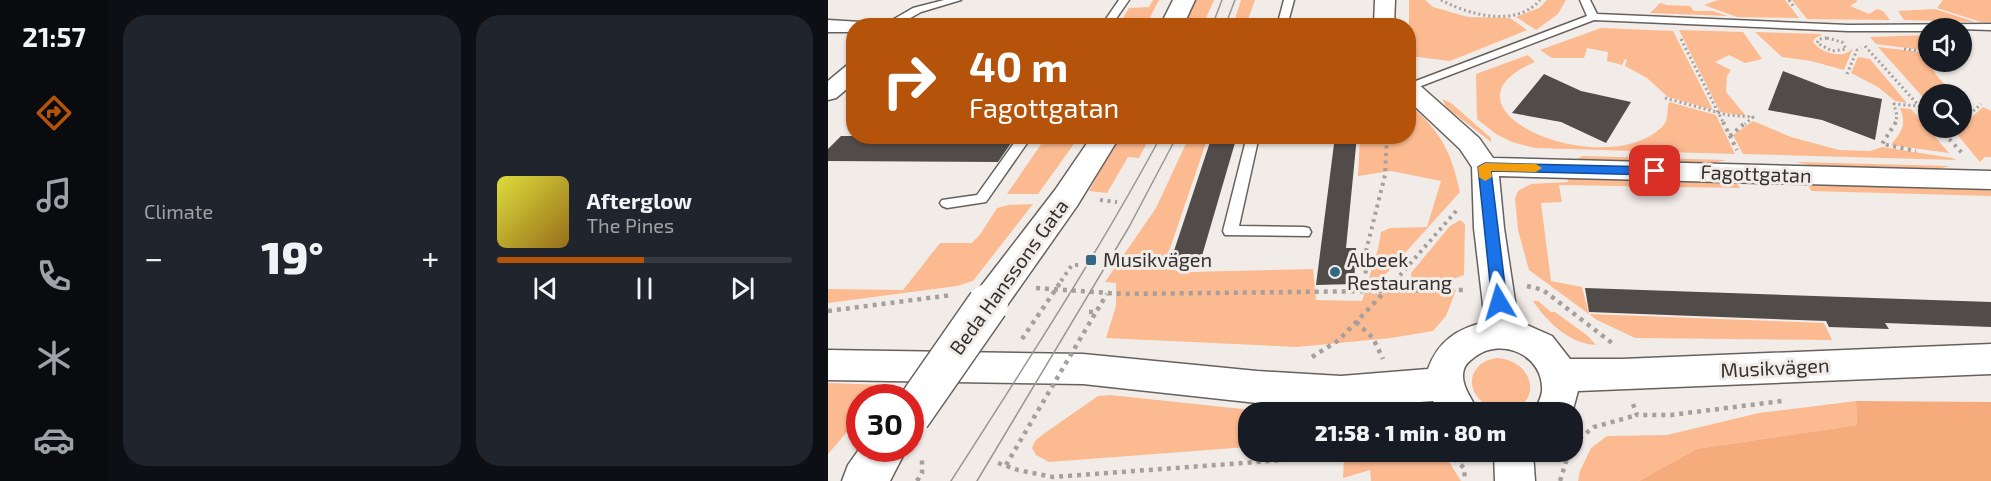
<!DOCTYPE html>
<meta charset="utf-8">
<style>
:root{--surface:#171b24;--page:#20242c;--text:#f1f3f6;--muted:#9ea1a6;--line:#363941;--accent:#b45309}
body{margin:0;font-family:"Exo 2",sans-serif;background:var(--page);color:var(--text);height:100vh;display:flex;flex-direction:column;font-size:22px;white-space:nowrap}
*{box-sizing:border-box;margin:0}
p{font-size:20px;color:var(--muted)}
.icon{flex:none;width:33px;height:33px;fill:none;stroke:currentColor;stroke-width:2;stroke-linecap:round;stroke-linejoin:round}
.map{position:relative;flex:1;overflow:hidden}
.side{display:flex;flex-direction:column;gap:15px;padding:15px;background:#0d0f14;width:720px}
.side>*{flex:none}
.top-card{position:absolute;left:18px;top:18px;width:570px;height:126px;border-radius:24px;box-shadow:0 2px 4px #0004;background:#b45309;color:#fff;overflow:hidden}
.fabs{position:absolute;left:1090px;top:18px;display:grid;gap:12px}
.fabs a{display:grid;place-items:center;width:54px;height:54px;border-radius:50%;background:var(--surface);box-shadow:0 2px 4px #0004;font-size:30px}
.speed{position:absolute;left:18px;top:384px;display:flex;gap:12px;font-size:30px;font-weight:700;text-align:center}
.speed>*{display:grid;place-content:center;width:78px;height:78px;border-radius:50%;background:var(--surface);box-shadow:0 2px 4px #0004;line-height:1}
.speed .limit{border:9px solid #d22;background:#fff;color:#111}
.pin{position:absolute;display:grid;place-items:center;width:51px;height:51px;color:#fff;margin:-26px;border-radius:12px;box-shadow:0 3px 9px #0006}
.me{position:absolute;width:66px;margin:-33px;rotate:353deg;stroke-linejoin:round;filter:drop-shadow(0 0 4px #0008)}
.turn{display:flex;align-items:center;gap:21px;height:126px;padding:0 24px;font-size:27px}
.turn .icon{width:78px;height:78px;stroke-width:2.5}
.turn b{display:block;font-size:42px;line-height:51px}
.big{font-size:45px;font-weight:800;line-height:1.1}
.side .card{flex:1;display:flex;flex-direction:column;justify-content:center;gap:9px;min-width:0;padding:0 21px;border-radius:24px;background:var(--page)}
.song{display:flex;align-items:center;gap:18px}
.cover{width:72px;height:72px;border-radius:9px;background:linear-gradient(135deg,hsl(60 70% 55%),hsl(40 70% 35%))}
.played{height:6px;border-radius:3px;background:linear-gradient(90deg,var(--accent) 50%,var(--line) 50%)}
.keys{display:flex;justify-content:space-around;direction:ltr}
.heat{display:flex;justify-content:space-between;align-items:center;font-size:33px;direction:ltr}
.side .tiles{flex:1;display:grid;gap:15px;grid-template-columns:repeat(2,1fr)}
.trip{position:absolute;left:410px;top:402px;width:345px;height:60px;border-radius:24px;background:var(--surface);box-shadow:0 2px 4px #0004;font-weight:800;line-height:60px;text-align:center}
main{display:flex;flex:1;min-height:0}
.dock{display:flex;flex-direction:column;width:108px;justify-content:space-around;align-items:center;background:#090b0e;color:var(--muted)}
.dock .icon{width:42px;height:42px}
.dock .selected{color:var(--accent)}
.dock b{font-size:27px;color:var(--text)}
.map>svg:first-child{display:block}
.green{fill:#fcba91}
.forest{fill:#f5ab7b}
.building{fill:#514c49}
.lines{fill:none;stroke-linecap:round;stroke-linejoin:round}
.lane-casing{stroke:#67615e;stroke-width:3}
.street-casing{stroke:#67615e;stroke-width:3}
.secondary-casing{stroke:#67615e;stroke-width:3}
.path-far2{stroke:#a5a09d;stroke-width:3;stroke-dasharray:2 3;stroke-linecap:butt}
.path-far1{stroke:#a5a09d;stroke-width:4;stroke-dasharray:3 4.5;stroke-linecap:butt}
.path{stroke:#a5a09d;stroke-width:4.5;stroke-dasharray:4 5;stroke-linecap:butt}
.lane{fill:#fff;fill-rule:evenodd}
.street{fill:#fff;fill-rule:evenodd}
.secondary{fill:#fff;fill-rule:evenodd}
.tram{stroke:#999593;stroke-width:1.5}
.secondary-bridge-casing{stroke:#67615e;stroke-width:43;stroke-linecap:butt}
.path-bridge{stroke:#a5a09d;stroke-width:4.5;stroke-dasharray:4 5;stroke-linecap:butt}
.secondary-bridge{stroke:#fff;stroke-width:40}
.route{fill:#1a73e8;stroke:#114b97;stroke-width:1.5}
.slow{fill:#f59e0b}
.poi-dot{fill:#336884;stroke:#f2ece8;stroke-width:2}
.labels{text-anchor:middle;stroke-width:6;stroke-linejoin:round;paint-order:stroke}
.street-label{font-size:20px;fill:#343231;stroke:#f2ece8}
.poi-label{font-size:20px;fill:#343231;stroke:#f2ece8;text-anchor:start}
</style>
<main>
<nav class="dock">
<b>21:57</b>
<svg class="icon selected" aria-label="directions" viewBox="0 0 24 24"><path d="M12 3l9 9-9 9-9-9zM9 14v-3h6M13 9l2 2-2 2"/></svg>
<svg class="icon" aria-label="music" viewBox="0 0 24 24"><path d="M9 18V5l10-2v13"/><circle cx="6" cy="18" r="3"/><circle cx="16" cy="16" r="3"/></svg>
<svg class="icon" aria-label="phone" viewBox="0 0 24 24"><path d="M5 4h4l2 5-3 2q2 4 5 5l2-3 5 2v4C11 20 4 13 5 4z"/></svg>
<svg class="icon" aria-label="climate" viewBox="0 0 24 24"><path d="M12 3v18M4 7l16 10M4 17L20 7"/></svg>
<svg class="icon" aria-label="car" viewBox="0 0 24 24"><path d="M5 17H2v-5l4-1 3-4h7l3 4 3 1v5h-3M9 17h6M6 11h13"/><circle cx="7" cy="17" r="2"/><circle cx="17" cy="17" r="2"/></svg>
</nav>
<section class="side">
<div class="tiles">
<div class="card"><p>Climate</p>
<div class="heat"><a>−</a><b class="big">19°</b><a>+</a></div>
</div>
<div class="card">
<div class="song"><i class="cover"></i><div><b>Afterglow</b><p>The Pines</p></div></div>
<div class="played"></div>
<div class="keys"><svg class="icon" aria-label="previous" viewBox="0 0 24 24"><path d="M18 5L8 12l10 7zM5 5v14"/></svg><svg class="icon" aria-label="pause" viewBox="0 0 24 24"><path d="M8 5v14M16 5v14"/></svg><svg class="icon" aria-label="next" viewBox="0 0 24 24"><path d="M6 5l10 7-10 7zM19 5v14"/></svg></div>
</div>
</div>
</section>
<div class="map">
<svg width="1163" height="481" viewBox="0 0 1163 481">
<rect width="100%" height="100%" fill="#f2ece8"/>
<g class="green">
<polygon points="325,0 331,0 318,25 291,25 301,8 321,7"/>
<polygon points="364,0 386,0 375,25 351,26"/>
<polygon points="413,0 427,0 418,25 405,25"/>
<polygon points="581,0 597,0 605,7 640,17 682,18 699,30 622,61 581,56"/>
<polygon points="719,0 738,0 730,14 708,30 688,17 711,8"/>
<polygon points="890,0 957,0 971,18 909,17 876,5"/>
<polygon points="964,0 1027,0 1030,1 1022,6 1041,14 1049,9 1055,11 1062,20 979,19"/>
<polygon points="1115,0 1163,0 1163,22 1153,22 1109,8"/>
<polygon points="832,3 839,5 862,6 866,11 885,11 900,16 822,13"/>
<polygon points="1107,9 1144,21 1145,22 1076,20 1070,11"/>
<polygon points="773,28 845,31 885,110 840,97 819,78 797,66 799,59 797,59 794,65 779,61 780,52 759,48 756,58 724,58 712,50"/>
<polygon points="851,30 915,32 934,59 917,63 901,55 887,62 903,70 899,76 898,92 918,116 892,112"/>
<path d="M927 32 992 34 994 35 987 38 985 42C993 53 1016 60 1025 48L1016 70 983 61 954 57Z"/>
<polygon points="1101,35 1101,51 1048,44 1042,37"/>
<path d="M1050 47 1101 53V62H1103C1104 75 1119 87 1131 94H1101V104Z"/>
<path d="M700 55 707 62C597 108 775 184 834 127 842 119 838 109 841 102L888 115 907 154 707 148 684 142 668 134 649 119 648 74Z"/>
<polygon points="1030,57 1042,59 1079,103 1067,101 1050,87 1023,73"/>
<polygon points="614,99 623,103 663,138 663,142 619,108"/>
<path d="M581 104C613 132 623 151 632 192L540 294 628 290 618 316 605 331 563 338 469 347 278 338 288 306V283L277 282 328 208 361 137H380L335 269 362 272 485 269 488 300 534 301 550 249 553 232 562 228 599 227 613 181 563 171 530 176 532 137 580 136Z"/>
<polygon points="1155,107 1163,111 1163,157 1157,157 1152,162 1127,132"/>
<path d="M1072 108 1083 109 1121 153 1063 145C1074 131 1079 125 1072 108Z"/>
<polygon points="925,121 963,137 1011,150 1042,151 1054,147 1124,158 1128,160 915,154 905,135"/>
<polygon points="218,137 251,137 210,194 179,194"/>
<polygon points="291,137 322,137 311,158 300,157 279,193 261,191"/>
<polygon points="755,156 898,160 881,164 747,160"/>
<polygon points="968,162 1122,166 1106,170 989,167"/>
<polygon points="739,177 908,182 912,188 731,185 734,202 713,203 723,281 754,287 761,314 996,323 1004,340 807,338 769,320 701,270 690,230 687,198 690,191 703,184 740,182"/>
<polygon points="980,184 1153,189 1163,191 1163,196 983,191"/>
<polygon points="205,204 145,281 129,286 0,303 0,289 75,290 112,243 144,243 153,233 169,208 180,205"/>
<polygon points="632,220 637,224 636,275 628,278 584,281 583,273 622,226"/>
<path d="M705 301H710L723 312H727L760 336 768 345C742 344 718 321 705 301Z"/>
<path d="M669 358C712 361 714 414 671 409 662 408 653 403 648 395 637 377 650 360 669 358Z"/>
<polygon points="0,383 59,385 49,397 32,398 31,418 0,454"/>
<polygon points="282,395 443,412 420,412 420,447 221,462 208,455 204,448 207,441 214,435 270,396"/>
<polygon points="1028,401 1029,425 868,449 811,481 750,481 752,471 763,448 779,436 839,435 931,413"/>
<polygon points="575,452 605,454 620,460 633,481 543,481 542,470 515,478 516,457 546,460"/>
</g>
<polygon class="forest" points="1028,401 1163,402 1163,481 811,481 868,449 1029,425"/>
<g class="building">
<polygon points="955,71 999,88 1054,99 1047,140 994,120 940,110"/>
<polygon points="716,74 753,91 803,102 778,143 733,122 684,113"/>
<polygon points="13,136 188,136 170,162 0,161 0,149"/>
<polygon points="384,136 409,136 371,266 341,266"/>
<polygon points="507,136 529,136 518,248 528,248 526,284 488,285"/>
<polygon points="757,288 1163,302 1163,327 1057,323 1061,329 1001,327 998,321 761,312"/>
</g>
<g class="lines">
<defs>
<g id="lane">
<polygon points="116,0 133,0 93,12 68,26 54,26 85,8"/>
<polygon points="291,0 301,0 283,26 273,26"/>
<polygon points="456,0 466,0 459,26 449,26"/>
<polygon points="752,0 762,0 769,14 1020,25 1163,24 1163,30 1101,28 1101,31 1020,31 766,20 580,91 580,84 759,16"/>
<polygon points="191,136 204,136 158,202 119,208 114,206 112,203 114,200 149,195"/>
<polygon points="419,136 431,136 411,226 476,227 481,228 483,232 481,236 397,235 395,231"/>
</g>
<g id="street">
<polygon points="547,0 567,0 566,26 546,26"/>
<polygon points="0,20 33,22 36,26 26,26 26,32 0,32"/>
<polygon points="26,64 26,83 8,98 0,100 0,81 18,66"/>
<path d="M580 80 588 82 651 138 665 158 1163 171V189L671 176 676 228 690 321 724 336 742 359H794L1163 344V374L750 391 744 413 706 412C709 405 713 399 714 391 716 356 675 337 648 356 643 360 638 363 636 369 631 385 645 399 650 412H611L605 401 513 408 429 403 255 384 0 380V350L255 354 429 371 513 376 600 369C610 341 629 329 657 322L646 228 644 167 632 149 580 100Z"/>
<polygon points="666,452 705,452 707,481 667,481"/>
</g>
<g id="secondary">
<polygon points="345,0 367,0 355,26 332,26"/>
<polygon points="264,136 292,136 249,206 173,314 160,318 147,314 142,304 147,294 227,190"/>
<polygon points="32,448 79,448 62,481 14,481 20,465"/>
</g>
</defs>
<use href="#lane" class="lane-casing"/>
<use href="#street" class="street-casing"/>
<use href="#secondary" class="secondary-casing"/>
<g class="path-far2">
<path d="M613 0C641 15 688 28 712 0"/>
<polyline points="961,0 966,7"/>
<polygon points="999,38 1014,42 1018,49 1004,51 989,43 991,39"/>
<polyline points="853,39 896,124"/>
<polyline points="1037,46 1101,117"/>
<polyline points="1076,49 1101,52"/>
<polyline points="1019,74 1029,50 1033,48"/>
<polyline points="837,98 899,115 925,117 917,124"/>
<polyline points="1134,121 1153,104"/>
<polyline points="1067,124 1069,116 1066,104 1091,106"/>
</g>
<g class="path-far1">
<polyline points="895,122 909,150"/>
<polyline points="1068,122 1054,144 1088,151"/>
<polyline points="1111,128 1135,154"/>
<polyline points="902,136 918,122"/>
<polyline points="1118,136 1127,128"/>
<polyline points="272,200 289,202"/>
<polyline points="233,281 244,265 251,265"/>
<polyline points="538,281 537,255 557,175 559,136"/>
<polyline points="567,281 629,210"/>
</g>
<g class="path">
<polyline points="538,280 538,294"/>
<polyline points="699,286 715,290 784,343"/>
<polyline points="208,288 295,294 638,290"/>
<polyline points="0,311 124,295"/>
<polyline points="261,312 268,312 279,294"/>
<polyline points="528,322 545,338 555,359"/>
<polyline points="194,339 234,280"/>
<polyline points="484,357 511,340 568,280"/>
<polyline points="805,404 809,415 843,415 954,401"/>
<polyline points="744,444 766,427 809,415"/>
<polyline points="620,452 636,468 637,481"/>
<polyline points="170,463 190,470 225,477 565,452"/>
<polyline points="89,481 94,473 94,456"/>
<polyline points="732,481 741,452"/>
</g>
<use href="#lane" class="lane"/>
<use href="#street" class="street"/>
<use href="#secondary" class="secondary"/>
<g class="tram">
<polyline points="384,26 394,0"/>
<polyline points="397,26 407,0"/>
<path d="M123 481C196 367 269 255 333 136"/>
<polyline points="149,481 301,227 349,136"/>
</g>
<defs>
<polyline id="secondary-bridge" points="82,416 160,304"/>
</defs>
<use href="#secondary-bridge" class="secondary-bridge-casing"/>
<polyline class="path-bridge" points="178,465 268,312"/>
<use href="#secondary-bridge" class="secondary-bridge"/>
</g>
<polygon class="route" points="657,163 827,167 833,171 827,175 663,171 679,302 676,306 666,306 664,302 650,167"/>
<polygon class="slow" points="657,163 708,164 714,168 708,172 663,171 664,177 657,181 651,177 650,167"/>
<g class="poi-dot">
<rect x="257" y="254" width="12" height="12" rx="3"/>
<circle cx="507" cy="272" r="6"/>
</g>
<g class="labels">
<g class="street-label">
<text transform="translate(928 174) rotate(2)" y="7">Fagottgatan</text>
<text transform="translate(181 277) rotate(-54)" y="7">Beda Hanssons Gata</text>
<text transform="translate(947 368) rotate(-3)" y="7">Musikvägen</text>
</g>
<g class="poi-label">
<text x="275" y="267">Musikvägen</text>
<text x="519" y="267">Albeek<tspan x="519" dy="23">Restaurang</tspan></text>
</g>
</g>
</svg>
<div class="fabs">
<a><svg class="icon" aria-label="sound" viewBox="0 0 24 24"><path d="M4 9h4l5-4v14l-5-4H4zM17 9q2 3 0 6"/></svg></a>
<a><svg class="icon" aria-label="search" viewBox="0 0 24 24"><circle cx="10" cy="10" r="6"/><path d="M15 15l6 6"/></svg></a>
</div>
<div class="speed"><div class="limit">30</div></div>
<div class="pin" style="left:827px;top:171px;background:#d93025"><svg class="icon" aria-label="arrive" viewBox="0 0 24 24"><path d="M6 21V4h12l-3 4 3 4H6"/></svg></div>
<svg class="me" style="left:671px;top:302px" viewBox="-20 -20 40 40"><path d="M0-17L14 15 0 8-14 15z" fill="#1a73e8" stroke="#fff" stroke-width="4"/></svg>
<div class="trip">21:58 · 1 min · 80 m</div>
<div class="top-card">
<div class="turn"><svg class="icon" aria-label="right" viewBox="0 0 24 24"><path d="M7 20v-9h11M14 6l5 5-5 5"/></svg><div><b>40 m</b>Fagottgatan</div></div>
</div>
</div>
</main>
